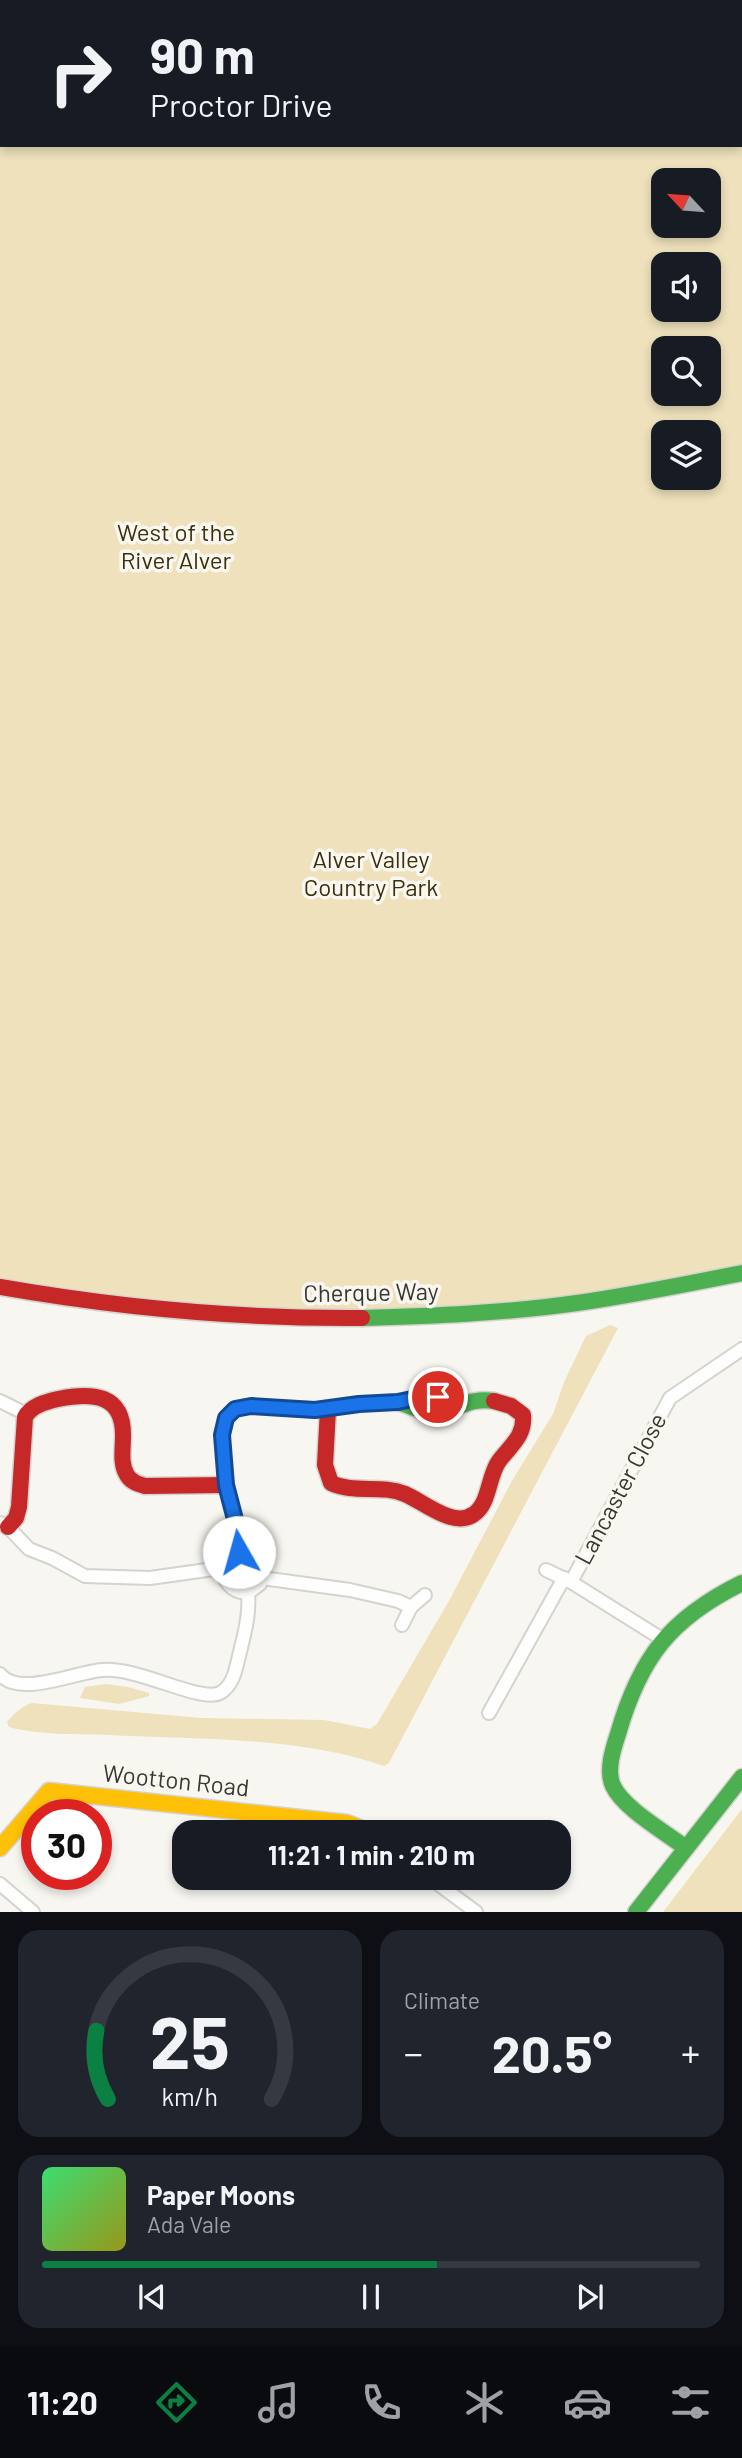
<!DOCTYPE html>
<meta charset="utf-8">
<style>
:root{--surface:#171b24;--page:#20242c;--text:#f1f3f6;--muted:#9ea1a6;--line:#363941;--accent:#0b8043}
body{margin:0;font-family:Barlow,sans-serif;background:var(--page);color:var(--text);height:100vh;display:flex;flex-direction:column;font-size:26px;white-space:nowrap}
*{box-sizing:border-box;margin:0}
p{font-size:23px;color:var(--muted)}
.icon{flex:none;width:38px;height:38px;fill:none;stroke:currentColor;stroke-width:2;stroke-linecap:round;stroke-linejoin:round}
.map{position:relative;height:1912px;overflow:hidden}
.sheet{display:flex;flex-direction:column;gap:18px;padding:18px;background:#0d0f14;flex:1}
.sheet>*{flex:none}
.top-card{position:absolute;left:0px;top:0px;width:742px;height:147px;box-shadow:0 4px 10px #0003;background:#171b24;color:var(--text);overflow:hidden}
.needle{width:46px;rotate:296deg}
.buttons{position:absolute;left:651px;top:168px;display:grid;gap:14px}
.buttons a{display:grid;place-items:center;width:70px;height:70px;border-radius:14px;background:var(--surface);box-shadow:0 4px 10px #0003;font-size:35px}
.speed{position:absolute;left:21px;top:1799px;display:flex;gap:14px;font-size:35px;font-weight:700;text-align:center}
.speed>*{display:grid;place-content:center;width:91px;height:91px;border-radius:50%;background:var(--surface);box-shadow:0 4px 10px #0003;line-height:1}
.speed .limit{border:10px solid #d22;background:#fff;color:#111}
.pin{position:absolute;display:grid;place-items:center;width:60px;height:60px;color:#fff;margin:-30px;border:4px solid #fff;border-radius:50%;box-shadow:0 2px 7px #0007}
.me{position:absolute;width:77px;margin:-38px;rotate:353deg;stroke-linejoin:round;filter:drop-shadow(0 0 5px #0008)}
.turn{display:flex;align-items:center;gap:24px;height:147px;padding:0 35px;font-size:32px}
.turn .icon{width:91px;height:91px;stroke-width:2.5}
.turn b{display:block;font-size:49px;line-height:60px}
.big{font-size:52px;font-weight:700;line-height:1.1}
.sheet .tile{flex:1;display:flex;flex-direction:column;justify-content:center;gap:10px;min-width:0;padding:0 24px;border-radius:21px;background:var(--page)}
.sheet .dial{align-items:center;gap:0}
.dial svg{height:182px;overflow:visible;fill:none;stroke:var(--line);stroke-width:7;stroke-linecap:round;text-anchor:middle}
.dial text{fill:var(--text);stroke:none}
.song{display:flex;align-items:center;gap:21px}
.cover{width:84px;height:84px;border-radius:10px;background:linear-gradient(135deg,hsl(140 70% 55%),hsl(60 70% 35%))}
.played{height:7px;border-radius:4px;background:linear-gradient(90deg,var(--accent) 60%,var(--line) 60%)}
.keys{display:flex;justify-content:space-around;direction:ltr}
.heat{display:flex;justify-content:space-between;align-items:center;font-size:38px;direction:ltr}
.sheet .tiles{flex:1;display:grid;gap:18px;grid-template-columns:1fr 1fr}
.tile:last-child{grid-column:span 2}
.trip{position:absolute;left:172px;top:1820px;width:399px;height:70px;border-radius:21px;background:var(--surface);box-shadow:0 4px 10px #0003;font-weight:700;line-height:70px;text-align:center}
.tab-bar{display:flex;height:112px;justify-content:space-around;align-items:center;background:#090b0e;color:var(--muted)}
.tab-bar .icon{width:49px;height:49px}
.tab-bar .selected{color:var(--accent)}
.tab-bar b{font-size:32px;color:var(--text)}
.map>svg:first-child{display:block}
.green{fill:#eee1bc;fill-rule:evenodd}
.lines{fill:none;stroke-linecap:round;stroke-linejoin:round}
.river{stroke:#cdba83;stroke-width:21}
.street-casing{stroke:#d4d3cf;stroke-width:16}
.fast-casing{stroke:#d4d3cf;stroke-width:19}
.slow-casing{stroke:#d4d3cf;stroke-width:19}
.jam-casing{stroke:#d4d3cf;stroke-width:19}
.street{stroke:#fefefd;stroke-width:12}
.fast{stroke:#4caf50;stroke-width:16}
.slow{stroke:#ffc107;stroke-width:16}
.jam{stroke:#c62828;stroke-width:16}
.route-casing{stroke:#114b97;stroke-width:18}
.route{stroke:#1a73e8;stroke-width:12}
.labels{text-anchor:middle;stroke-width:7;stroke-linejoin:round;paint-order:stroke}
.park-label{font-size:24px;fill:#3b300d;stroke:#f9f7ef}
.street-label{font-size:24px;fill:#373734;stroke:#f9f7ef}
</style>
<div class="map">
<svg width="742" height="1912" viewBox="0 0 742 1912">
<rect width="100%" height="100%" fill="#f7f6f1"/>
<g class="green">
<path d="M0 0H742V1269L666 1287 346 1318 131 1306 0 1284ZM2 2H740V145H2ZM663 180H709V226H663ZM663 264H709V310H663ZM663 348H709V394H663ZM663 432H709V478H663Z"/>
<path d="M610 1325 618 1328 389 1763 384 1766C297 1736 201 1740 110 1735 80 1734 37 1735 9 1727L7 1722C15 1713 20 1707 32 1703L201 1718 324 1720 370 1729 377 1724 450 1599 513 1479 553 1414 564 1382 586 1336Z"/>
<polygon points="106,1684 128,1687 149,1693 149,1696 119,1704 80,1698 85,1687"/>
<polygon points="742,1809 742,1912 663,1912"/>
</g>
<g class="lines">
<polyline class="river" points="0,117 2,117"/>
<defs>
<g id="street">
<polyline points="0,1401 26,1414"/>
<polyline points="0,1523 8,1527 29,1549 52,1558 85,1576 150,1578 221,1568"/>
<polyline points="235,1551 237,1527 226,1485 222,1435 226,1418 235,1409 251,1406 315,1411 359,1403 398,1402 427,1396 464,1403"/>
<path d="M235 1551 248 1556 260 1571V1584L248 1593C231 1593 220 1579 223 1563Z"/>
<polyline points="546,1570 571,1582 662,1639"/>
<polyline points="262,1578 350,1590 398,1601 411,1607"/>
<polyline points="571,1582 670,1398 742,1349"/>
<polyline points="402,1625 411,1607 425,1595"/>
<path d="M0 1674C18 1698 76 1672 102 1670 136 1666 200 1703 220 1693 233 1686 236 1669 239 1656 244 1635 250 1615 248 1593"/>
<polyline points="489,1713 564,1578"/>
<polyline points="430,1878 476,1912"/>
<polyline points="0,1884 33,1912"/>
</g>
<g id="fast">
<path d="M362 1318C434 1316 506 1313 577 1303 633 1295 687 1284 742 1273"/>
<path d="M398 1402C412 1407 428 1414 443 1411 464 1406 471 1398 494 1401"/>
<path d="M686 1848C665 1832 624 1809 613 1786 606 1771 613 1749 618 1734 640 1657 671 1618 742 1583"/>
<polyline points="636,1912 742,1777"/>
</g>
<polyline id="slow" points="0,1848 49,1791 347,1823 370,1832"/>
<g id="jam">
<path d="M0 1287C120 1308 240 1319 362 1318"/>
<path d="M328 1409 325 1465 331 1483C354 1494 381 1484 405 1494 424 1502 454 1529 474 1514 490 1503 488 1476 499 1461 511 1445 525 1436 523 1415L511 1406 494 1401"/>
<path d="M8 1527 16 1518 19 1507 25 1417C31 1406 45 1402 58 1399 93 1392 124 1394 123 1437 123 1449 120 1464 127 1475 131 1482 138 1484 145 1486L226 1485"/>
</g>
</defs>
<use href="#street" class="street-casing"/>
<use href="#fast" class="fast-casing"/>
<use href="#slow" class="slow-casing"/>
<use href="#jam" class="jam-casing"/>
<use href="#street" class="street"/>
<use href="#fast" class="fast"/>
<use href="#slow" class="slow"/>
<use href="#jam" class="jam"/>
</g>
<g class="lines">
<defs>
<polyline id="route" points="239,1552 235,1551 237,1527 226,1485 222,1435 226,1418 235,1409 251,1406 315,1410 359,1404 398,1402 426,1396 438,1397"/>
</defs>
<use href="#route" class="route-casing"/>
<use href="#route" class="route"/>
</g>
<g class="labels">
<g class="park-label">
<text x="176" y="541">West of the<tspan x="176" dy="28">River Alver</tspan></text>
<text x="371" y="868">Alver Valley<tspan x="371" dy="28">Country Park</tspan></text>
</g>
<g class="street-label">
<text transform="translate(371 1293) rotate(-1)" y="8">Cherque Way</text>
<text transform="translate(621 1489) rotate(-62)" y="8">Lancaster Close</text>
<text transform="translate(176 1781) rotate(6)" y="8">Wootton Road</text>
</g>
</g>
</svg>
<div class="buttons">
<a><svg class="needle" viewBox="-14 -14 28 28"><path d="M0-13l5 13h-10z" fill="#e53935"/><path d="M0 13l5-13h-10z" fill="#9ea1a6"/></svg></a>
<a><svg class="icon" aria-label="sound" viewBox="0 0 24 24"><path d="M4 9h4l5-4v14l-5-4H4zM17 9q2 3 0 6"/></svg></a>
<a><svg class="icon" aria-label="search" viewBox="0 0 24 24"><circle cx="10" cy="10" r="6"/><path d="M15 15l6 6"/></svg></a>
<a><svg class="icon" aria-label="layers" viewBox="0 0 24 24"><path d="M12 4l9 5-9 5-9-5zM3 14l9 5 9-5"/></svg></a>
</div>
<div class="speed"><div class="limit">30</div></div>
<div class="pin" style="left:438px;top:1397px;background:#d93025"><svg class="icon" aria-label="arrive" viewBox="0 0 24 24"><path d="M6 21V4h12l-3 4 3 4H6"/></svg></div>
<svg class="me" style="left:239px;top:1552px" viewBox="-20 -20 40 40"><circle r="19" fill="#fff"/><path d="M0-13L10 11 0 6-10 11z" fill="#1a73e8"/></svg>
<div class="trip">11:21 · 1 min · 210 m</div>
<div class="top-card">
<div class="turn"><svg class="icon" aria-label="right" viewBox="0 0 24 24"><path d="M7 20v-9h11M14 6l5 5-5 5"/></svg><div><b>90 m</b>Proctor Drive</div></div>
</div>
</div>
<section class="sheet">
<div class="tiles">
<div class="tile dial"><svg viewBox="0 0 100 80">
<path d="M14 69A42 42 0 1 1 86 69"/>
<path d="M14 69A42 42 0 0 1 9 39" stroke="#0b8043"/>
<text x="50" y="56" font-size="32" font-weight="700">25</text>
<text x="50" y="72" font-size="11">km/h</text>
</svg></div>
<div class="tile"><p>Climate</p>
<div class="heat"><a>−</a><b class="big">20.5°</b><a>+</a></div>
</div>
<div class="tile">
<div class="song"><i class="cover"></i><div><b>Paper Moons</b><p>Ada Vale</p></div></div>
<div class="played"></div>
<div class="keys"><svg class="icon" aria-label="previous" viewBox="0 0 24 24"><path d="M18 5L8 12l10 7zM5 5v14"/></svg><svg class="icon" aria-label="pause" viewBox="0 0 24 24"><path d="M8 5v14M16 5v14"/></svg><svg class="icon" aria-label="next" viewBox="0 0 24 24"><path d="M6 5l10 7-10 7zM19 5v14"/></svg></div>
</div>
</div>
</section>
<nav class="tab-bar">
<b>11:20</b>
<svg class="icon selected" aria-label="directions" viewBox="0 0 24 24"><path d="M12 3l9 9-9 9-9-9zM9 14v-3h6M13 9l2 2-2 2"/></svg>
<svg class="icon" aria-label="music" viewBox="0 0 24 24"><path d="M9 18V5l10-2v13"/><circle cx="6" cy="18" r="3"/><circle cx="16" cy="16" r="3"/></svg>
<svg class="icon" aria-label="phone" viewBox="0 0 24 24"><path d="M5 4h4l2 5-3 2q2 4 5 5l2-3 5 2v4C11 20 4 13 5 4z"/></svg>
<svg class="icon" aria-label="climate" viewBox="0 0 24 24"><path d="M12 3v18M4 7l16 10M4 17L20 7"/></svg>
<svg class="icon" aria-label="car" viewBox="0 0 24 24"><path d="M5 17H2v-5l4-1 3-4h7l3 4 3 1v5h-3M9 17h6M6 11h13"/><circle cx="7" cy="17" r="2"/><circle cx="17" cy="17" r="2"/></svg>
<svg class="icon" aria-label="filters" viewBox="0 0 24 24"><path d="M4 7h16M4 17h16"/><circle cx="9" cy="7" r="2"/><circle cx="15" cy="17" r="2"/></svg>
</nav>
